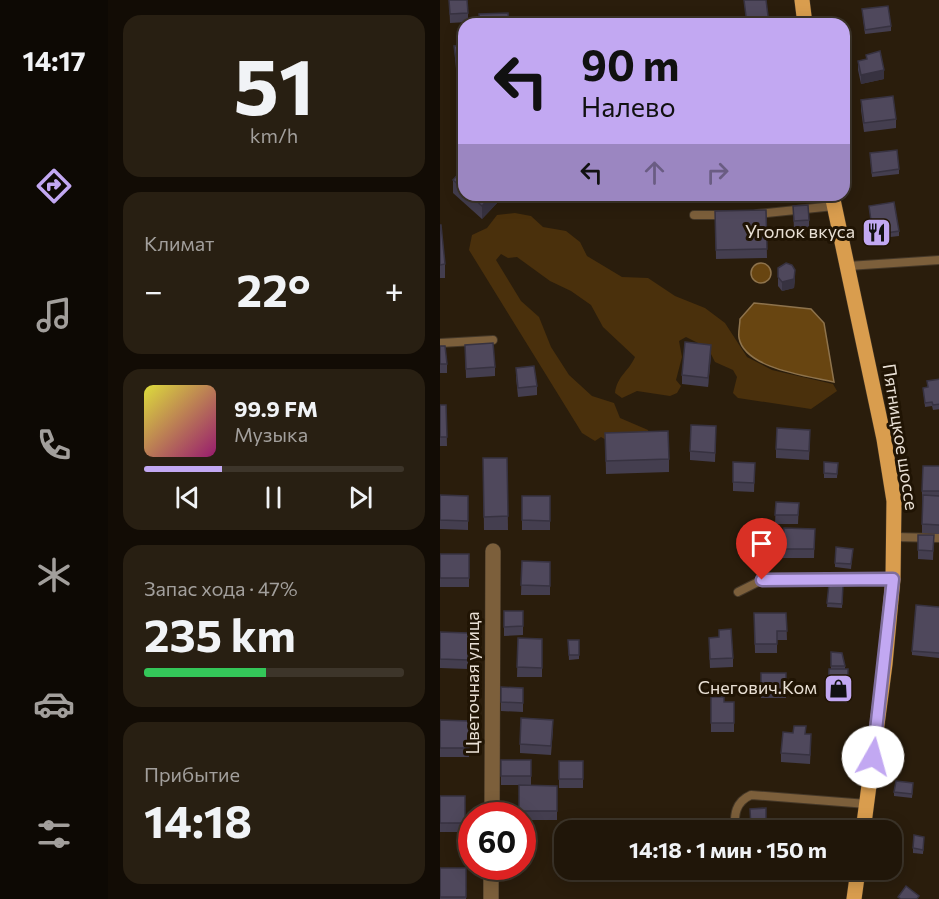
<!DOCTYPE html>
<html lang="ru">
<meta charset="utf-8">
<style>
:root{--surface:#201609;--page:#281f12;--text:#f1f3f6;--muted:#a29f9c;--line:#3d352a;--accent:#c2a8f2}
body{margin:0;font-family:Commissioner,sans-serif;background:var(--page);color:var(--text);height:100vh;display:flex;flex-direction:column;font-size:22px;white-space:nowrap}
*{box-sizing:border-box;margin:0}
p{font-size:20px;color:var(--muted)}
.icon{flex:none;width:33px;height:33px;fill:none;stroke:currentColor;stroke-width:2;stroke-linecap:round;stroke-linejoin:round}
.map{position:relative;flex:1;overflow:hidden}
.sheet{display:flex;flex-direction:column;gap:15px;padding:15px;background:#120c05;width:332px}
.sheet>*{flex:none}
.banner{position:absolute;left:18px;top:18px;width:392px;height:183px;border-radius:18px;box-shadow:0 3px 15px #0003,0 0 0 2px var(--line);background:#c2a8f2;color:#111;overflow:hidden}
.speed{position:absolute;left:18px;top:802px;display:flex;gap:12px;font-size:30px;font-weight:700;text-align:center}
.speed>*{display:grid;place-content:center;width:78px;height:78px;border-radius:50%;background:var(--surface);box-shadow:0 3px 15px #0003,0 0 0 2px var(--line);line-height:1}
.speed .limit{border:9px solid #d22;background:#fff;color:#111}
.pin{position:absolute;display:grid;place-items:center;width:51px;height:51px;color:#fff;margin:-62px -26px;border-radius:50% 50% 50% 0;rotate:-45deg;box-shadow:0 0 6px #0007}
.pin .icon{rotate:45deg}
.me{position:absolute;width:66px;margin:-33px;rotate:7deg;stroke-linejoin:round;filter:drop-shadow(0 0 4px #0008)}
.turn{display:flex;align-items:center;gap:21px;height:126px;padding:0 24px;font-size:27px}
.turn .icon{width:78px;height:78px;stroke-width:2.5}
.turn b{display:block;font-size:42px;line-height:51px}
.lanes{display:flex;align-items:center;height:57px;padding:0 24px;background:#0003;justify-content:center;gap:30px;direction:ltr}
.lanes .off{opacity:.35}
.big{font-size:45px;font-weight:700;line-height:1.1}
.sheet .widget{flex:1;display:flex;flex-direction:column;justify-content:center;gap:9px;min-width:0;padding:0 21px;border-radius:18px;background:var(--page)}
.sheet .dial{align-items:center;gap:0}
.dial b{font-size:78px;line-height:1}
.song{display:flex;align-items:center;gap:18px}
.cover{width:72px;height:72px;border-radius:9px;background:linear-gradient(135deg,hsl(60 70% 55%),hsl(320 70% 35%))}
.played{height:6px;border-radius:3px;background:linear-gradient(90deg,var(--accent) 30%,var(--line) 30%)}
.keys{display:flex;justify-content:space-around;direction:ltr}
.heat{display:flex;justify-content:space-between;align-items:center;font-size:33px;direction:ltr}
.charge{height:9px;border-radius:4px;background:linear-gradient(90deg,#34c759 47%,var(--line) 0)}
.trip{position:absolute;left:114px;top:820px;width:348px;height:60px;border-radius:18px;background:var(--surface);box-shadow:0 3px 15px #0003,0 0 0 2px var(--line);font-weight:700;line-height:60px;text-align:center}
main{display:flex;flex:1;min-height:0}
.tabs{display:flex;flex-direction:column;width:108px;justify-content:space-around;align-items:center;background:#0d0904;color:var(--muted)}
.tabs .icon{width:42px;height:42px}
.tabs .selected{color:var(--accent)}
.tabs b{font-size:27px;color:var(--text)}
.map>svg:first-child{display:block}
.green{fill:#4a300c}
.water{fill:#684511;stroke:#8e734c;stroke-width:1.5}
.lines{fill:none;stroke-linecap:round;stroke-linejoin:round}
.lane-casing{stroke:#453828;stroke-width:10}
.street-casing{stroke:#453828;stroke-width:16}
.primary-casing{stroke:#453828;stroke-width:16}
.lane{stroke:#7c5f3b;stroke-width:8}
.street{stroke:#7c5f3b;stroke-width:15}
.primary{stroke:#d99d4e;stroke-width:15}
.wall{fill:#443e4f}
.shaded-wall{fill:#373240}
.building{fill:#4f485c;stroke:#373240;stroke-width:1.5}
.route-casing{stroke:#7e6d9d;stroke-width:15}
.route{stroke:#c2a8f2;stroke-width:10}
.labels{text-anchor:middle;stroke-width:6;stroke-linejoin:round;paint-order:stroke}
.poi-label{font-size:18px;fill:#e8dfd4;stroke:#201404;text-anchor:end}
.street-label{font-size:18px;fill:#e8dfd4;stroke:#201404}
</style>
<main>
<nav class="tabs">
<b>14:17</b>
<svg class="icon selected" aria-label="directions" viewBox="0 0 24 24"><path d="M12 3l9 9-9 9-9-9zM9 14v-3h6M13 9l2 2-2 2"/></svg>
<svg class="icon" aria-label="music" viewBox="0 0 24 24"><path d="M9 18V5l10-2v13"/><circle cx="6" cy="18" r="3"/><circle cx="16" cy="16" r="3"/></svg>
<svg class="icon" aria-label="phone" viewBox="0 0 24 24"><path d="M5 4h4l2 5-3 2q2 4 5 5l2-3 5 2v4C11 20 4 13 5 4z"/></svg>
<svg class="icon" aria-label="climate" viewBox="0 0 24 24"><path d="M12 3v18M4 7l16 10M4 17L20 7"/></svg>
<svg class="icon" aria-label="car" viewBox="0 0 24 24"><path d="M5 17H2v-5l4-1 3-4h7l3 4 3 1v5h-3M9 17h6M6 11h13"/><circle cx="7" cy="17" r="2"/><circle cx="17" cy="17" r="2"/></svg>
<svg class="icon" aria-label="filters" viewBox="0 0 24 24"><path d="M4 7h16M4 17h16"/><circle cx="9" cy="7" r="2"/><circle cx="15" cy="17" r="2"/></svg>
</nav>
<section class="sheet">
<div class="widget dial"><b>51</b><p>km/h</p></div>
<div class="widget"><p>Климат</p>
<div class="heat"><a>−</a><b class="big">22°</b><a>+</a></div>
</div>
<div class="widget">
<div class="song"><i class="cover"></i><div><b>99.9 FM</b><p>Музыка</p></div></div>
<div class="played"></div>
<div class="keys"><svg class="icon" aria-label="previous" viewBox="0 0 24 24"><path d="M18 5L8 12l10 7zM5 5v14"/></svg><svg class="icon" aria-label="pause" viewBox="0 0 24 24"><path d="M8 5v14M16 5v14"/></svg><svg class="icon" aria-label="next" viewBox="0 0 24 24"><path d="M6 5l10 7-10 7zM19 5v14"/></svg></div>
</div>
<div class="widget"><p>Запас хода · 47%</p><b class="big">235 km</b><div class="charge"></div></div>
<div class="widget"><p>Прибытие</p><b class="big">14:18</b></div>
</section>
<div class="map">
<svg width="500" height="899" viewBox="0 0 500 899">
<rect width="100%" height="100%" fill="#2a1d0c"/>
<path class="green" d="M75 213 91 216 103 227 126 231 140 242 147 256 182 277 208 278 235 296 265 308 285 323 307 357 332 370 393 384 397 391 371 409 298 398 293 393 297 377 293 370 275 362 268 348 246 337 239 341 242 357 236 380 241 386 237 393 230 396 197 391 182 398 175 393C177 376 189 371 195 357L163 327 151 305 131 291 110 281 77 257 68 258 61 254 56 260 81 301 99 317 111 347 129 375 152 396 174 403 180 418 208 430 210 438 168 441 161 437 155 441 142 433 29 250 32 235 47 228 57 215Z"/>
<g class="water">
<circle cx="321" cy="273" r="10"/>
<path d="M314 303 371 309 384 323 394 382C369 376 305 369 299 338 298 332 300 325 300 319Z"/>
</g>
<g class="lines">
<defs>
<g id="lane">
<polyline points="317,214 394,206"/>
<polyline points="254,215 286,215"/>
<polyline points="408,266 500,260"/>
<polyline points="0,343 53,340"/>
<polyline points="454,537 500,538"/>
<polyline points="298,592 322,580 453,579"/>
<path d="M295 831C294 815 295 802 311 795L427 804"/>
</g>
<g id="street">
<polyline points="52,816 53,551"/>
<polyline points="51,899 51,867"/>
</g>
<g id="primary">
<polyline points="362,0 365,24"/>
<polyline points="392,195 444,439 454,501 453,579 445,664 423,831"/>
<polyline points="414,899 418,870"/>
</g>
</defs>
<use href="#lane" class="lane-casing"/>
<use href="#street" class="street-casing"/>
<use href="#primary" class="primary-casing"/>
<use href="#lane" class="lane"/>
<use href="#street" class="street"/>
<use href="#primary" class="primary"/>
</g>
<g class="wall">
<polygon points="9,0 28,13 28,22 10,23"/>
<polygon points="422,9 451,26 451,31 425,34"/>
<polygon points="24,45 24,68 16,69 14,46"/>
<polygon points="426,55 444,79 421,84 418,70 418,61 426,59"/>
<polygon points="421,100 456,119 456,128 424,132 421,110"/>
<polygon points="430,153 459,169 459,174 432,177"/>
<polygon points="24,168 24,195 59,195 59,201 42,219 13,193 13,180"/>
<polygon points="342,195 357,195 357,197 342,198"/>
<polygon points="353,206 369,220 369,229 354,230"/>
<polygon points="429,206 459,231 459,236 433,239"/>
<polygon points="326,210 327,258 276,259 275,211"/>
<polygon points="0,225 5,264 5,278 0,278"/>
<polygon points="338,268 355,279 354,288 342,291 338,286"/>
<polygon points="25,345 55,367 55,376 26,378"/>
<polygon points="0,346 7,364 7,373 0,373"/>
<polygon points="271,355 268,387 242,384 242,375"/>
<polygon points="76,368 97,386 97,395 78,397 76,377"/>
<polygon points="500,379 500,409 493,410 492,406 485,407 483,388 487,387 487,381"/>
<polygon points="0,405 6,405 7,446 0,446"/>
<polygon points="165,433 229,459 229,472 166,474"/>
<polygon points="276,435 275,462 250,460 250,451"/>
<polygon points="370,440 369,460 336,458 336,449"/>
<polygon points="43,458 67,458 68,530 44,530"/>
<polygon points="384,462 398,463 397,478 384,478"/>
<polygon points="315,463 314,492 293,491 293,482"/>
<polygon points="500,466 500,534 482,533 482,491"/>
<polygon points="0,495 28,496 28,530 0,529"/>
<rect x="82" y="496" width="28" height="34"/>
<polygon points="336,502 359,503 358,524 335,524"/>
<polygon points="344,528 375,529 374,558 343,558"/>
<polygon points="478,535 494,535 493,560 478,559"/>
<polygon points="413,549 411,569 395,567 395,563"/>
<rect x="0" y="554" width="29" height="33"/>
<polygon points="82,561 110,562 110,595 81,595"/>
<polygon points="389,584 403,585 402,608 387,607"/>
<polygon points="500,607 500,658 472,655 472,651"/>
<polygon points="64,611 83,611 83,635 64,636"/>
<polygon points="314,613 346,613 347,640 337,640 337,653 315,653"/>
<polygon points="0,632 28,633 28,669 0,668"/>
<polygon points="78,638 102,639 102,677 77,677"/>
<polygon points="128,640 139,640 139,659 129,660"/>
<polygon points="269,647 293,658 293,667 270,668"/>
<polygon points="391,652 405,666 405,669 408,669 407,703 388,702 389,669 391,669"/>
<rect x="321" y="673" width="25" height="25"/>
<polygon points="61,687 83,688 83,712 61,711"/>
<polygon points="271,697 284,702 294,702 294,732 271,732"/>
<polygon points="0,720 29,721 29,757 0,757"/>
<polygon points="113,729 111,755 80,753 80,744"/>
<polygon points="366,734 371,743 370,764 341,762 341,753"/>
<polygon points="61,760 91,760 91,785 117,786 117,820 82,820 82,816 79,816 79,785 61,785"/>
<rect x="119" y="761" width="24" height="27"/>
<polygon points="473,787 472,798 454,796 454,792"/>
<rect x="0" y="796" width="25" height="36"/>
<polygon points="326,808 326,829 323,829 323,831 310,831 310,809"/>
<polygon points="484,841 483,854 473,853 473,848"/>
<rect x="0" y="868" width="26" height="31"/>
<polygon points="319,870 333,870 333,881 320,882"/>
</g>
<g class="shaded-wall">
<polygon points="444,70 444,79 421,84 421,75"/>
<polygon points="52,195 59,195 59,201 42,219 42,206"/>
<polygon points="355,270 355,279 354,288 342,291 342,282"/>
<polygon points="271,345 271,355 268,387 268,378"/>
</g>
<g class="building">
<polygon points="9,0 27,0 28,13 10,14"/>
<polygon points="304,0 326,0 329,24 307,24"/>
<polygon points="448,6 451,26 425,30 422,9"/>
<polygon points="68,13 69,22 63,23 63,24 40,24 39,14"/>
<polygon points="24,45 24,59 16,60 14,46"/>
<polygon points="440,51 444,70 421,75 418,61 427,59 426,55"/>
<polygon points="453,96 456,119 424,123 421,100"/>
<polygon points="457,150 459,169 432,173 430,153"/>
<polygon points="24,168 24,189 13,180"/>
<polygon points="30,195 52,195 42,206"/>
<polygon points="454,202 459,231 433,235 429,206"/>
<polygon points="368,205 369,220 354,221 353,206"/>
<polygon points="326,210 327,249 276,250 275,211"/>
<polygon points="0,225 1,225 5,264 0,265"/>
<polygon points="346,263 352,265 355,270 354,279 342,282 338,277 338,268"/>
<polygon points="245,342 271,345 268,378 242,375"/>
<polygon points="53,343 55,367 26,369 25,345"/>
<polygon points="0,346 5,346 7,364 0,364"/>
<polygon points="94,366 97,386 78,388 76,368"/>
<polygon points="500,379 500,404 493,405 492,402 485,403 483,388 488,387 487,381"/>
<polygon points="0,405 6,405 7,437 0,437"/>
<polygon points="251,425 276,426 275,453 250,451"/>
<polygon points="337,428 370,430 369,451 336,449"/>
<polygon points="228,431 229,459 166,461 165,433"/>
<polygon points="43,458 67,458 68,516 44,517"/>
<polygon points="293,462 315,463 314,483 293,482"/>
<polygon points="384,462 398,463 397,474 384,473"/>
<polygon points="483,466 500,466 500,491 482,491"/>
<polygon points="0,495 28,496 28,521 0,520"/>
<polygon points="483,495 500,496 500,525 482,524"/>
<polygon points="82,496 110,496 110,521 82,520"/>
<polygon points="336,502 359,503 358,515 335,515"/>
<polygon points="344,528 375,529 374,549 343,549"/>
<polygon points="478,535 494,535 493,551 478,550"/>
<polygon points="396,547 413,549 411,564 395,563"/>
<rect x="0" y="554" width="29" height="24"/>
<polygon points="82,561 110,562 110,586 81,585"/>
<polygon points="389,584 403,585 402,604 387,603"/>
<polygon points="476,605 500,607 500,653 472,651"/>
<polygon points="64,611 83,611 83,626 64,627"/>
<polygon points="314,613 346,613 347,631 337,631 337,644 315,644"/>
<polygon points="291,629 293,658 270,659 269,638 279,637 279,630"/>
<polygon points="0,632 28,633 28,660 0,659"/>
<polygon points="78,638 102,639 102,668 77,667"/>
<polygon points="128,640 139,640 139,655 129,655"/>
<polygon points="391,652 402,653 405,666 391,666"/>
<polygon points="389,669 408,669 407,698 388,697"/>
<rect x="321" y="673" width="25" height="16"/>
<polygon points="61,687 83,688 83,703 61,702"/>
<polygon points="271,697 284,697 284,702 294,702 294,723 271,723"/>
<polygon points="81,718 113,720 111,746 80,744"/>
<polygon points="0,720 29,721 29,748 0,748"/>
<polygon points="354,726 366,726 365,734 371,734 370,755 341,753 343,732 353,733"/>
<rect x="61" y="760" width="30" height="16"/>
<rect x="119" y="761" width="24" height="18"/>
<polygon points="456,781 473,783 472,794 454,792"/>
<polygon points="79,785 117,786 117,811 79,811"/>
<rect x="0" y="796" width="25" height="27"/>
<polygon points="326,808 326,820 323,820 323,827 311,828 310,809"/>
<polygon points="474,835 484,837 483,850 473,848"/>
<rect x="0" y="868" width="26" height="29"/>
<polygon points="320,870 333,870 333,876 320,877"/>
<polygon points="466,886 479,896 477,899 461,899 458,897"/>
</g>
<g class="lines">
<defs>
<polyline id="route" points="322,580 453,579 433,757"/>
</defs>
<use href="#route" class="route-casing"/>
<use href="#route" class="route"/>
</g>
<defs>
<symbol id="restaurant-square" viewBox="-11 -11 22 22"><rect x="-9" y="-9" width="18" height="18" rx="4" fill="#c2a8f2" stroke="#201404"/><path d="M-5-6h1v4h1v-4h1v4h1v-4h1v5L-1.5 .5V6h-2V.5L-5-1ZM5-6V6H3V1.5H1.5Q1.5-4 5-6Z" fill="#111"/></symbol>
<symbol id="shop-square" viewBox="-11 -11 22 22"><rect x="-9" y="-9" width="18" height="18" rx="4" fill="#c2a8f2" stroke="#201404"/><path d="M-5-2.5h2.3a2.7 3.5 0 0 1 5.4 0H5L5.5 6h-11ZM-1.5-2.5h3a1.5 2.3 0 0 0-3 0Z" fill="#111"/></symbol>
</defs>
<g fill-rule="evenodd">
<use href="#restaurant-square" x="420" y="216" width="33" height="33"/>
<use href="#shop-square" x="382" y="672" width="33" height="33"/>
</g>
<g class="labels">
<g class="poi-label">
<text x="415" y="238">Уголок вкуса</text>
<text x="377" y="694">Снегович.Ком</text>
</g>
<g class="street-label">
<text transform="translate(460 437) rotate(81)" y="6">Пятницкое шоссе</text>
<text transform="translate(33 683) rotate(-90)" y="6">Цветочная улица</text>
</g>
</g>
</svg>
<div class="speed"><div class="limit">60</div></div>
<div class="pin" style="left:322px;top:580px;background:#d93025"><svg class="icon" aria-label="arrive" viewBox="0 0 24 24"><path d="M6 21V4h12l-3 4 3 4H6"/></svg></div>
<svg class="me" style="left:433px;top:757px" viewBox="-20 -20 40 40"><circle r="19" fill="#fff"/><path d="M0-13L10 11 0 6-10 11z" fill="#c2a8f2"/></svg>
<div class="trip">14:18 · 1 мин · 150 m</div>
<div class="banner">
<div class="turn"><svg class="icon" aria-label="left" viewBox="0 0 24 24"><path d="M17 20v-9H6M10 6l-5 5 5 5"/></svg><div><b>90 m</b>Налево</div></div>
<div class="lanes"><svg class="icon" aria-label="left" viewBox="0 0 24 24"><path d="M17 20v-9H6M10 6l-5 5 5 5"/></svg><svg class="icon off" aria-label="ahead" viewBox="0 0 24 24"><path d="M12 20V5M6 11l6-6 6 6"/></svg><svg class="icon off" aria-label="right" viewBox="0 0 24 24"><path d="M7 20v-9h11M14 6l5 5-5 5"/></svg></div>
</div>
</div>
</main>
